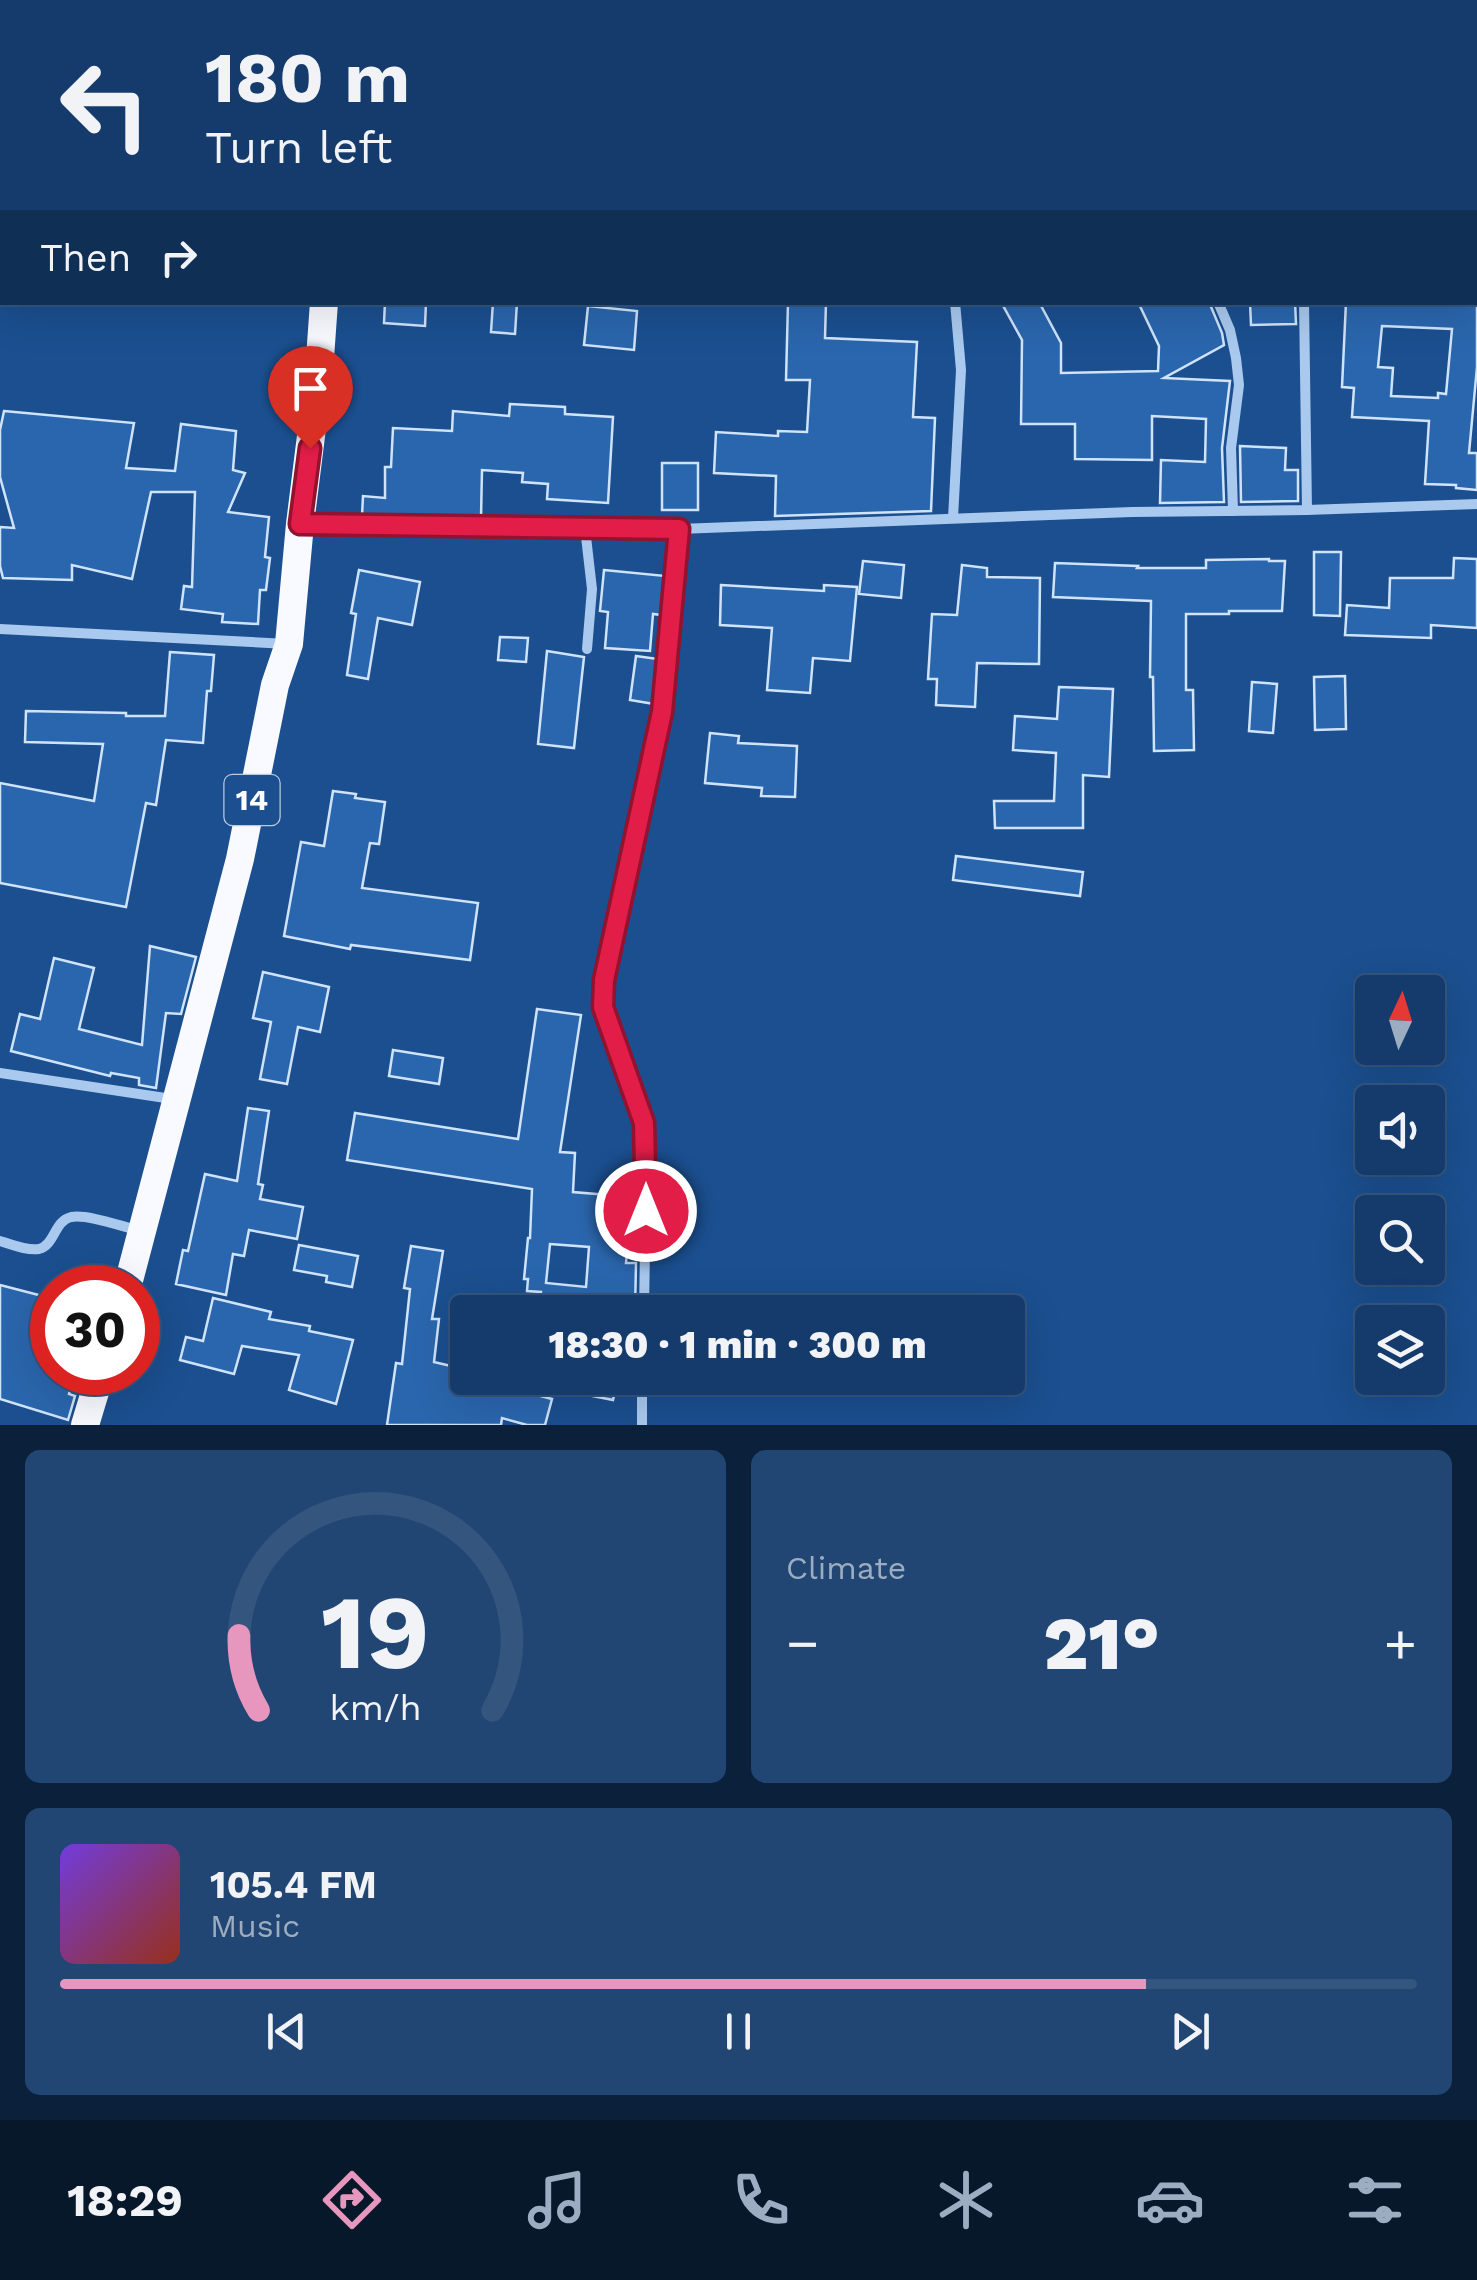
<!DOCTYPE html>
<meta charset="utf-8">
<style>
:root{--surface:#143b6b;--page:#214673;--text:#f1f3f6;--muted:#9dadc1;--line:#33557e;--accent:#e797bd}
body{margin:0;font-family:"Work Sans",sans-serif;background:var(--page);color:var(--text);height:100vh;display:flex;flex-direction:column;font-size:38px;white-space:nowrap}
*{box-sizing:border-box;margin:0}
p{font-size:32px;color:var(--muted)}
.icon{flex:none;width:55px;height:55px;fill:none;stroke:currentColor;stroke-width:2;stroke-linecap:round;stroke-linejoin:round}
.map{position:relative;height:1425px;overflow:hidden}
.drawer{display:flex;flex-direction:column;gap:25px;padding:25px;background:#0b203b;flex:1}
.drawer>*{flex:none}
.top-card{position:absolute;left:0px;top:0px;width:1478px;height:305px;box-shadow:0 10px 40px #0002,0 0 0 2px var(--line);background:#143b6b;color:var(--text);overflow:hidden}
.needle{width:65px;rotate:4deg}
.controls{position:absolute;left:1355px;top:975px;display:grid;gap:20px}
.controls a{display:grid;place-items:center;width:90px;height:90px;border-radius:10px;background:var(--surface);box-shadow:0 10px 40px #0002,0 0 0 2px var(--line);font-size:50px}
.speed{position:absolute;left:30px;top:1265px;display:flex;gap:20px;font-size:50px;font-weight:700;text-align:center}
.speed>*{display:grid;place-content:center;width:130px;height:130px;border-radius:50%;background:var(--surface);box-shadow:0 10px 40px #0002,0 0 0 2px var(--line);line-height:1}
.speed .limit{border:15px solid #d22;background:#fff;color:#111}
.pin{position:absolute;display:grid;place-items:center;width:85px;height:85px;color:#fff;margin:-102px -42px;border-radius:50% 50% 50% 0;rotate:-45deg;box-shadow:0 0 10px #0007}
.pin .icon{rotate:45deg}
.me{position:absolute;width:110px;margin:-55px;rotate:0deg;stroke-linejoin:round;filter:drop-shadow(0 0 8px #0008)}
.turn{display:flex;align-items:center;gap:35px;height:210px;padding:0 40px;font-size:45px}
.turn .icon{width:130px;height:130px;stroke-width:2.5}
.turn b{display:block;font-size:70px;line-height:85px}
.then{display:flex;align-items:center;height:95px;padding:0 40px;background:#0003;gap:20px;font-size:38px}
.big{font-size:75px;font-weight:800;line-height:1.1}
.drawer .widget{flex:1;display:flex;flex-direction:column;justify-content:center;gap:15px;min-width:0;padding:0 35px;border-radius:15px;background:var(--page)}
.drawer .dial{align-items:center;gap:0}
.dial svg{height:260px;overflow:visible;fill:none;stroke:var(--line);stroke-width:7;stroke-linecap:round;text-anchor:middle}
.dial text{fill:var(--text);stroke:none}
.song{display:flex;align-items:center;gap:30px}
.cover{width:120px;height:120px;border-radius:15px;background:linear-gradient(135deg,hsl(260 70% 55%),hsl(10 70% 35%))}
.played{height:10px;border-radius:5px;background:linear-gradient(90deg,var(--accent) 80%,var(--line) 80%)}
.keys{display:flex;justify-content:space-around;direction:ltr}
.heat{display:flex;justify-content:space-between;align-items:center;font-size:55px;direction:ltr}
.drawer .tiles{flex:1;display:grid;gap:25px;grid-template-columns:1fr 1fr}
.widget:last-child{grid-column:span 2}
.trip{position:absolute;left:450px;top:1295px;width:575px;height:100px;border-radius:10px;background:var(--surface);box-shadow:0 10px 40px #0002,0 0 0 2px var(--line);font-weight:800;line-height:100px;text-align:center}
.tab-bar{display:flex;height:160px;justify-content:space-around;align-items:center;background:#08182b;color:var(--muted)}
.tab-bar .icon{width:70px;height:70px}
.tab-bar .selected{color:var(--accent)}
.tab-bar b{font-size:45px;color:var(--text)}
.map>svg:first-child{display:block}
.building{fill:#2a66ad;stroke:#cfe3fa;stroke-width:2.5;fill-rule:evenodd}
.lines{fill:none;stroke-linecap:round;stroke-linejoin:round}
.minor{stroke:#a9c9ee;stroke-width:10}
.trunk{stroke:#f8faff;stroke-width:28}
.route-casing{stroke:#92132f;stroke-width:25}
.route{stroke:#e11d48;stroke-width:18}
.labels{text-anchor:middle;stroke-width:10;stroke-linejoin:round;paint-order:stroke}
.shield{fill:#1b4f8f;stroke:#bbcadd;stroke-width:2.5}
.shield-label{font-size:30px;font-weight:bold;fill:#fff}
</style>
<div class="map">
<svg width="1477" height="1425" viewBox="0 0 1477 1425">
<rect width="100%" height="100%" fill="#1b4f8f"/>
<g class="building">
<polygon points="385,302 426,302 425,326 384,323"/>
<polygon points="493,302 517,302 515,334 491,332"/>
<polygon points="788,302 826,302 825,338 917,342 913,417 935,418 931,511 775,516 776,476 714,473 716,432 778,436 778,431 807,432 810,380 786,380"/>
<polygon points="1001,302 1039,302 1061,343 1061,373 1158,371 1159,346 1138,302 1209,302 1222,333 1224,345 1164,378 1230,381 1222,448 1224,502 1160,503 1161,460 1205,462 1206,419 1152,416 1152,460 1075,459 1075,424 1021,424 1022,340"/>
<polygon points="1250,302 1295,302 1296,324 1251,325"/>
<path d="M1346 302H1477V367L1469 453H1477V490L1456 488V485L1425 484 1429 421 1352 417 1354 388 1342 387ZM1382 326 1452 329 1446 394 1438 393V398L1391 396 1393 368 1378 367Z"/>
<polygon points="588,306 637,311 634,350 584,345"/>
<polygon points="510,404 565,407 565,414 613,417 608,503 547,499 548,484 522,482 523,473 482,470 481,518 362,516 363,496 385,498 385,467 391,467 393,428 452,431 453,411 509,416"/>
<polygon points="4,411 134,423 126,468 175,471 181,424 236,431 233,470 245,473 228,512 269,517 265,557 270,558 266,590 260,590 258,624 222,622 223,614 181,609 184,586 192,587 195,492 151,492 132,579 72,565 72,580 3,578 0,566 0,527 14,528 0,477 0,430"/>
<polygon points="1240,446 1286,448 1285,470 1298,470 1298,501 1241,502"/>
<rect x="662" y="463" width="36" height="47"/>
<polygon points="1314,552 1341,552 1340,616 1314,615"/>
<polygon points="1454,558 1477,559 1477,628 1431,625 1431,638 1345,635 1347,605 1389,608 1390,578 1453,578"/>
<polygon points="1269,559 1269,561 1285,561 1282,611 1229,611 1229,614 1186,614 1186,690 1193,690 1194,750 1154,751 1153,677 1150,677 1151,601 1053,597 1055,563 1138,566 1137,568 1206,568 1206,560"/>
<polygon points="863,561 904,565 901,598 859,594"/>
<polygon points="962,565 987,568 987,577 1040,578 1039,664 977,663 975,707 936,705 937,679 928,679 932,614 957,615"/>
<polygon points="359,570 420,582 412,625 378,618 368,679 347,675 356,614 351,613"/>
<polygon points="604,570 666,576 662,615 653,614 650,651 605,648 608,612 600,611"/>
<polygon points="721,585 824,591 824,585 857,587 850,661 813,658 810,693 767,690 772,628 720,625"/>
<polygon points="500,637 528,638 526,662 498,660"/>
<polygon points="547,651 584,657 574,748 538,744"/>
<polygon points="170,652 214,655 211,691 207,691 203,743 166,740 156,805 146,803 126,907 0,883 0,783 94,801 103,744 25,742 26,711 126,713 126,716 165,716"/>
<polygon points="636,656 658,659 654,704 630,700"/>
<polygon points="1345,676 1346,729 1315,730 1314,677"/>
<polygon points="1252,682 1277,684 1273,733 1249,731"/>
<polygon points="1059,687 1113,689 1109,777 1083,775 1083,828 995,828 994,801 1054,801 1056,753 1013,750 1015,716 1057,719"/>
<polygon points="710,733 739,736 738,743 797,746 795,797 761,796 762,788 705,783"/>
<polygon points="333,791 356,794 355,798 385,802 379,844 370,843 362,888 478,903 470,960 351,945 350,949 284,936 301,842 324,846"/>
<polygon points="956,856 1083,872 1080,896 953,880"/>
<polygon points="150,946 196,957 181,1014 166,1013 156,1088 139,1085 139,1078 111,1073 110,1076 11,1051 20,1014 40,1019 54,958 94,968 79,1029 142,1045"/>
<polygon points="263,972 329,987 320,1032 298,1027 287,1084 260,1079 271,1022 253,1018"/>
<path d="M537 1009 581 1015 560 1152 575 1153 573 1192 632 1197 626 1263H636L635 1312H539L541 1292 527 1291 528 1279H524L528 1238H530L532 1189 347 1160 355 1113 518 1139ZM550 1244 589 1247 586 1287 546 1283Z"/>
<polygon points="393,1050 443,1058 439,1084 389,1076"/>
<polygon points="248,1108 269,1111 258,1184 263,1185 260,1199 303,1207 297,1239 249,1230 244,1256 233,1254 226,1295 176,1284 183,1250 188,1251 205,1174 237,1181"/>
<polygon points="299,1245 358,1256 352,1287 326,1282 327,1276 294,1270"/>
<polygon points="411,1246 443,1251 432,1319 439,1319 434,1362 468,1370 468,1378 525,1378 522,1391 552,1399 545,1425 527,1425 502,1418 501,1425 387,1425 396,1363 402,1364 410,1289 404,1288"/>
<polygon points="0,1285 50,1298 43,1327 52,1330 52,1372 75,1372 69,1394 75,1396 68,1420 0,1399"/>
<polygon points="213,1298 271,1312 269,1319 310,1326 309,1331 353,1340 336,1404 289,1390 299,1355 242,1346 234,1374 180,1360 186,1337 203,1341"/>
<polygon points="553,1378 618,1378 613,1400 552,1388"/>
</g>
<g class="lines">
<g class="minor">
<polyline points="1076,2 1076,0"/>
<polyline points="1305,2 1305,0"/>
<polyline points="1475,124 1477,125"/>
<polyline points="0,153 2,152"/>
<polyline points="1218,302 1230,330 1236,358 1239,385 1231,448 1233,511"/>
<polyline points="1304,302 1307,510"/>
<polyline points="953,518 961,370 955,302"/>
<polyline points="301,524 679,529 1132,512 1307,510 1477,504"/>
<polyline points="585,528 592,589 587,649"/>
<polyline points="0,629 288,644"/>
<polyline points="0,1073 172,1099"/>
<path d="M0 1241C11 1244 26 1251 39 1249 55 1245 54 1221 71 1217 88 1214 123 1227 141 1231"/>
<polyline points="644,1312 646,1180 644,1123 603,1007 603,993 631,849 662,711 679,529"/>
<polyline points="642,1378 642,1425"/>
</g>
<g class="trunk">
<polyline points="289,0 289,2"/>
<polyline points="127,1288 240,859 275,685 289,644 300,524 319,372 324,302"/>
<polyline points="85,1425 101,1372"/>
</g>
</g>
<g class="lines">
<defs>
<polyline id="route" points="310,448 300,524 679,529 662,712 604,980 603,1007 644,1123 646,1211"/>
</defs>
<use href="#route" class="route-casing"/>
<use href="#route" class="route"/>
</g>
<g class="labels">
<rect class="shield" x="224.5" y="775" width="55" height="50" rx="8"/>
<g class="shield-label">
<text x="252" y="810">14</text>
</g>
</g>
</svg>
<div class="controls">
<a><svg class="needle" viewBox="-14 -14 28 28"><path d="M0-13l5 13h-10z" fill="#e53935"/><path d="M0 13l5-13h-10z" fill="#9dadc1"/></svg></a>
<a><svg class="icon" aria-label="sound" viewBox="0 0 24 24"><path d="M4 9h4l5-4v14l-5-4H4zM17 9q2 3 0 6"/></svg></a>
<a><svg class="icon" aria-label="search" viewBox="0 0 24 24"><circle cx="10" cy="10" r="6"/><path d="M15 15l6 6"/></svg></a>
<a><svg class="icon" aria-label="layers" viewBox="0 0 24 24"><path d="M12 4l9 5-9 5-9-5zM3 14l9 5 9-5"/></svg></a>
</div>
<div class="speed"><div class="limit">30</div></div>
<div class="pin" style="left:310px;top:448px;background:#d93025"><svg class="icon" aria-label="arrive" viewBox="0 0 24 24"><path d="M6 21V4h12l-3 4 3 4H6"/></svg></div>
<svg class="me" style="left:646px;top:1211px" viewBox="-20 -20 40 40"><circle r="17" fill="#e11d48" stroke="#fff" stroke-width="3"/><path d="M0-11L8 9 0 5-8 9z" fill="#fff"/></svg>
<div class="trip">18:30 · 1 min · 300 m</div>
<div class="top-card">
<div class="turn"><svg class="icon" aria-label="left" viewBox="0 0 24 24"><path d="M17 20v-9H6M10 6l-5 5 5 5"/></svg><div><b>180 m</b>Turn left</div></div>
<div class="then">Then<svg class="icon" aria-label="right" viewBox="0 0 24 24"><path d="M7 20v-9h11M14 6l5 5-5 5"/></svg></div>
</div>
</div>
<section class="drawer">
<div class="tiles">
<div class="widget dial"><svg viewBox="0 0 100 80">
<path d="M14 69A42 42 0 1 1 86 69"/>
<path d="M14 69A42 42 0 0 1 8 46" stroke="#e797bd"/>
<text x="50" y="56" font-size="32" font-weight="700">19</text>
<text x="50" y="72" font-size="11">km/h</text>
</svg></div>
<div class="widget"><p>Climate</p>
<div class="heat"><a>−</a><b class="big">21°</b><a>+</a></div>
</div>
<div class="widget">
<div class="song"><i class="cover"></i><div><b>105.4 FM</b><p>Music</p></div></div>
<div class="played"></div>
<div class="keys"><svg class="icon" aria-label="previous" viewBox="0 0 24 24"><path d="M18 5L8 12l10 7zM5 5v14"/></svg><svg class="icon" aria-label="pause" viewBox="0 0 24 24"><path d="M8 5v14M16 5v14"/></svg><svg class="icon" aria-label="next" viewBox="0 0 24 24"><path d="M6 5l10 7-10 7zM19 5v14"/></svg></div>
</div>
</div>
</section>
<nav class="tab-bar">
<b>18:29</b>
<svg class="icon selected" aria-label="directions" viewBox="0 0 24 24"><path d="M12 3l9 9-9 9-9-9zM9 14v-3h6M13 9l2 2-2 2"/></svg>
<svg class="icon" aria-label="music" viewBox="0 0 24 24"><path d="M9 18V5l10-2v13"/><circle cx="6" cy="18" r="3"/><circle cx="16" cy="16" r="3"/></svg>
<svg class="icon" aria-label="phone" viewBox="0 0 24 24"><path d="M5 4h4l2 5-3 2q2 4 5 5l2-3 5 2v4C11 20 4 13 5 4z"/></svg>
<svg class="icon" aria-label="climate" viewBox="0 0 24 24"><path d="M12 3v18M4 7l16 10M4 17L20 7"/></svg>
<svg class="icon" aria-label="car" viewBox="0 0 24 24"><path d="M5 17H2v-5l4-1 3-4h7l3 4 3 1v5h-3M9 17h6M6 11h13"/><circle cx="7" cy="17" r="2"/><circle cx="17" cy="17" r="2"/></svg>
<svg class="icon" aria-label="filters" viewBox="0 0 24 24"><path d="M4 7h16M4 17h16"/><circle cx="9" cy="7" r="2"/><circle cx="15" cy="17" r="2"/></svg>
</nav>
